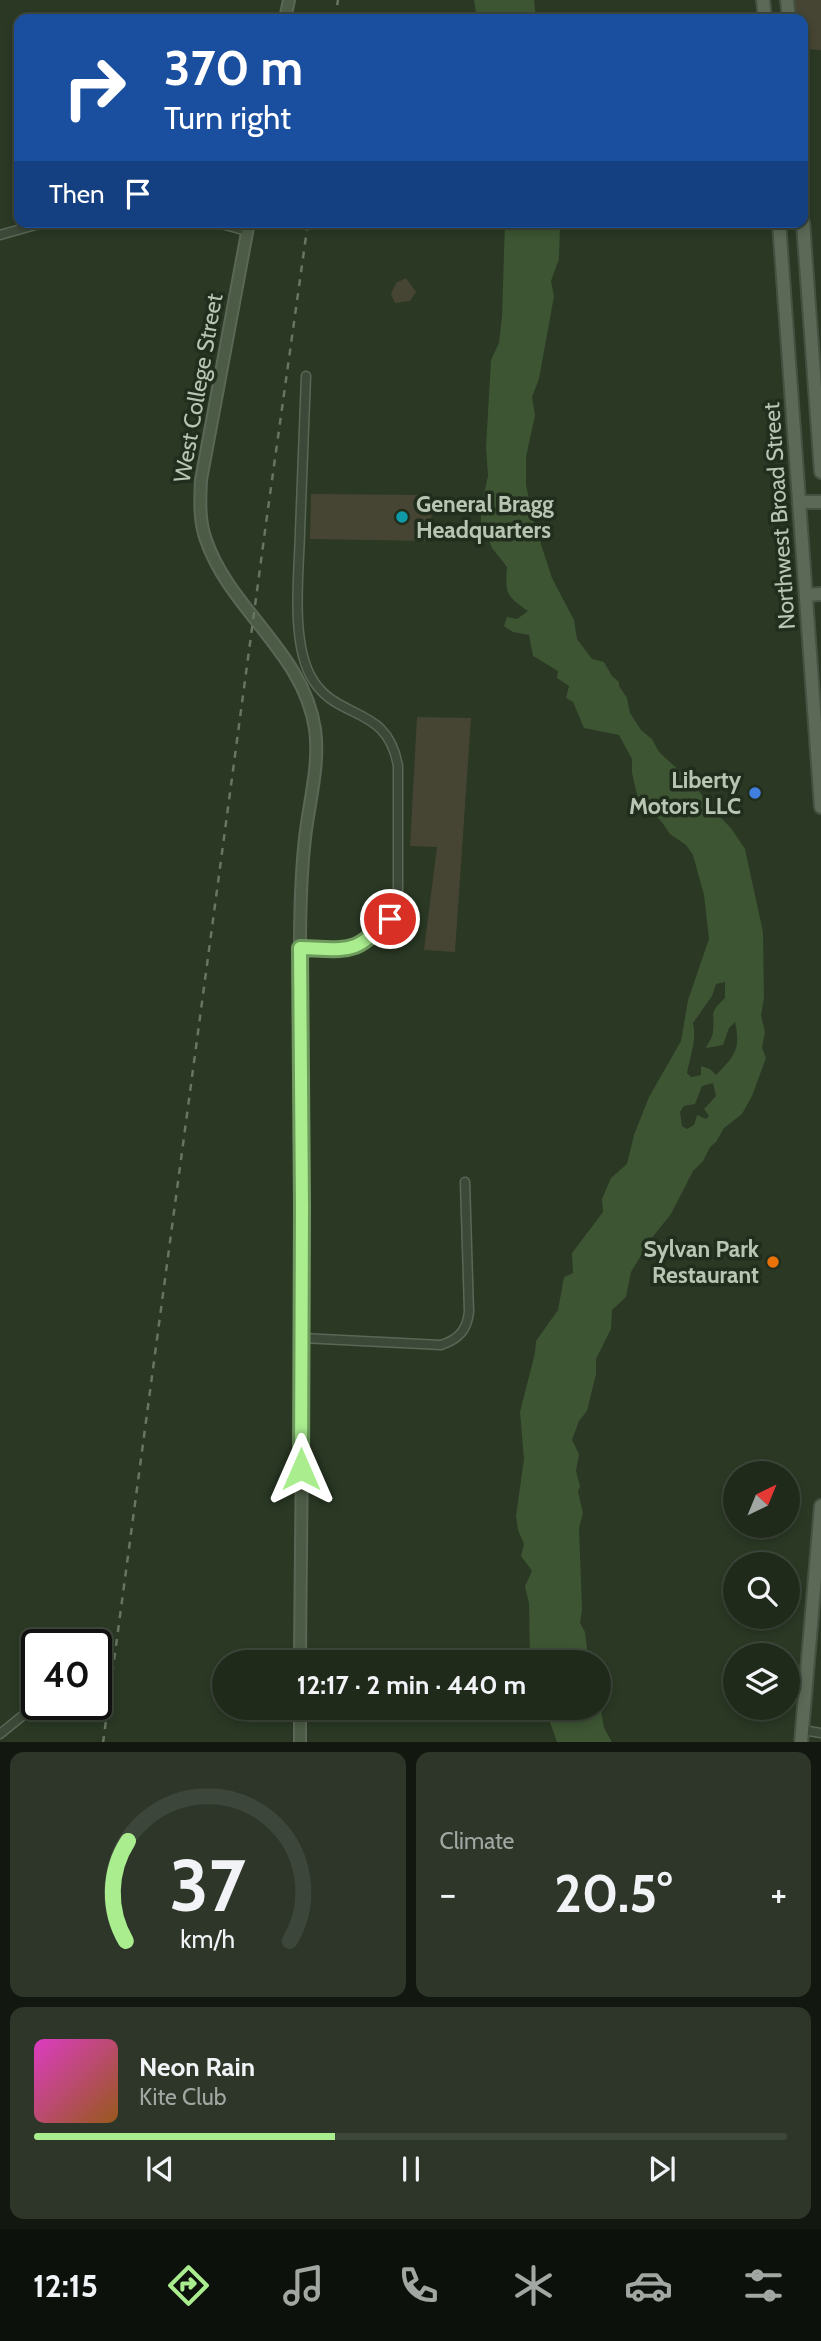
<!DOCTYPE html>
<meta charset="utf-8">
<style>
:root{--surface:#202a1b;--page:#2d3628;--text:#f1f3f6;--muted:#a2a7a3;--line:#3d463a;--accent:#a9ed8f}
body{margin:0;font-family:Cabin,sans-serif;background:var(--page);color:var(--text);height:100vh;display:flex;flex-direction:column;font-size:26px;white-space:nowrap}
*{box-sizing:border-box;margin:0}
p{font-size:23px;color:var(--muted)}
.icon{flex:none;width:38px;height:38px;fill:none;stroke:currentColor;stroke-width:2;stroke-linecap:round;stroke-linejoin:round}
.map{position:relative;height:1742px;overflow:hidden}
.side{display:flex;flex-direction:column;gap:10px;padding:10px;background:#12170f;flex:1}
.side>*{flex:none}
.banner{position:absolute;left:14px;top:14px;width:794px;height:214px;border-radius:14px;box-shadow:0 4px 10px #0003,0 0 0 2px var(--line);background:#1a4fa0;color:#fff;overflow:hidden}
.needle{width:46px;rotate:43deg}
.fabs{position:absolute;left:723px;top:1461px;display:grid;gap:14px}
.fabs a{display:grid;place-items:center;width:77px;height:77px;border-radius:50%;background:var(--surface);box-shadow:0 4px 10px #0003,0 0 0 2px var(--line);font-size:35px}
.speed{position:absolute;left:21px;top:1629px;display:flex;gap:14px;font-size:35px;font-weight:700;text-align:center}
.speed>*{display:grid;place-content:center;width:91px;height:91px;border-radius:50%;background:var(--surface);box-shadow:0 4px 10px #0003,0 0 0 2px var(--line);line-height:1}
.speed .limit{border:4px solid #111;border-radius:10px;background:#fff;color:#111}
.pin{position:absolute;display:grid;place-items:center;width:60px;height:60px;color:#fff;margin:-30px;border:4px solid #fff;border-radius:50%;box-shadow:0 2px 7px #0007}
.me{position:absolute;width:77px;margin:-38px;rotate:0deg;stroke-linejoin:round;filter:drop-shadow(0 0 5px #0008)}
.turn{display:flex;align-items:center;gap:24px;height:147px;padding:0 35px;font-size:32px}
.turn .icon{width:91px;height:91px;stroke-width:2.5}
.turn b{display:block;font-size:49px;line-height:60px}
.then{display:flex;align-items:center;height:66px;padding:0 35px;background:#0003;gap:14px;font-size:26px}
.big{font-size:52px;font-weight:800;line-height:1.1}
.side .widget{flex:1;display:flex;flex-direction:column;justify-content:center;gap:10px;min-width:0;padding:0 24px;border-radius:14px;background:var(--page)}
.side .dial{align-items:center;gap:0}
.dial svg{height:182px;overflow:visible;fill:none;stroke:var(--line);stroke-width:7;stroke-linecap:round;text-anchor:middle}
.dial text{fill:var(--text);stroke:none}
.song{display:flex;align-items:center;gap:21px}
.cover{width:84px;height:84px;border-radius:10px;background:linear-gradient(135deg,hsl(310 70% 55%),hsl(30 70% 35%))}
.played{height:7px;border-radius:4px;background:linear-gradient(90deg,var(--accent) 40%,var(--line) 40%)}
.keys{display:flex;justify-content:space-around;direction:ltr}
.heat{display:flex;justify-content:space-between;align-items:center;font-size:38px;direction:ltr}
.side .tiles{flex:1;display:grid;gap:10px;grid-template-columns:1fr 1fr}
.widget:last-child{grid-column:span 2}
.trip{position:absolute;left:212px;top:1650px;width:399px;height:70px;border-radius:35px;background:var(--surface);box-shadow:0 4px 10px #0003,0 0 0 2px var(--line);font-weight:800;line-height:70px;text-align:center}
.tab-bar{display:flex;height:112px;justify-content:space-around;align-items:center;background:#0d110b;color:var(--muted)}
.tab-bar .icon{width:49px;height:49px}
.tab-bar .on{color:var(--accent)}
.tab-bar b{font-size:32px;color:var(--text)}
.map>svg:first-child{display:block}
.green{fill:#464533}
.water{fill:#3d5533;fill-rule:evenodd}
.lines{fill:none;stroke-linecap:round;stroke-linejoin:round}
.street-casing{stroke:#5b6756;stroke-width:11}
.secondary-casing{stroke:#5b6756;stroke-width:14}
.primary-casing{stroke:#465241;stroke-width:16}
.street{stroke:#3d4938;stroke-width:8}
.secondary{stroke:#4c5b46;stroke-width:10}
.primary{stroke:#5c6956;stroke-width:12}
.rail{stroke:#677661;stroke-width:2.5;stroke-dasharray:7 7;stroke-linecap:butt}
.route-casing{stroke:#6e9a5d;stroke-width:18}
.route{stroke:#a9ed8f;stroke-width:12}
.culture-dot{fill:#0f9aa8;stroke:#222e1d;stroke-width:2.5}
.shop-dot{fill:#3f7fe0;stroke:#222e1d;stroke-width:2.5}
.food-dot{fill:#e8710a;stroke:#222e1d;stroke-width:2.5}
.labels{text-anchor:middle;stroke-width:7;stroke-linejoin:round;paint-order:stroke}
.street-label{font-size:23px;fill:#b8c5b3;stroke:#222e1d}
.poi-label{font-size:23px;font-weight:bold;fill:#b8c5b3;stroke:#222e1d;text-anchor:end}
</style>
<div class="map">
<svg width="821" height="1743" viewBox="0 0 821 1743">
<rect width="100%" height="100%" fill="#2a3824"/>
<g class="green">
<polygon points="789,0 821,0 821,50 803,49 803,19 790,19"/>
<polygon points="406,278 416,292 410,301 395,303 391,294 396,283"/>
<polygon points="311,494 432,495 431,541 310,539"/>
<polygon points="417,717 471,718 455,952 424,950 437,847 410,846"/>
</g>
<g class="water">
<polygon points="474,0 534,0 536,19 477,19"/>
<path d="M505 222H560L559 259 551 281 554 296 539 379 532 397 535 415 526 457V485L535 526 552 578 574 620 577 639 592 659 604 662 612 676 619 682V686L627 698 630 713 641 730 652 739 659 752 693 783 712 809 731 828 745 849 763 932 764 998 761 1015 765 1032 762 1048 766 1058 752 1096 742 1114 724 1128 716 1142 710 1147 703 1161 693 1171 671 1214 651 1239 631 1272 626 1297 612 1310 611 1329 596 1359V1374L587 1411 579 1421 572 1440 579 1454 576 1471 580 1486 578 1492 583 1513 579 1528 582 1609 580 1623 585 1632 587 1649 594 1662H533L530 1659 529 1604 525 1586 532 1571 521 1556 524 1544 518 1530 516 1516 524 1459 520 1412 535 1353 536 1341 558 1310 564 1277 573 1273 572 1253 603 1212 602 1199 611 1178 627 1164 634 1135 649 1097 681 1041 688 1000 709 939 704 895 693 855 686 845 670 834 661 821 638 799 632 773V759L619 735 584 728 573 702 566 698 569 686 557 678 558 671 533 656 529 635 513 632 504 626 507 617 517 619 528 611C506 596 505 593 507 567L492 548 481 523V508L488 476 486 447 491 360 499 343 502 316ZM725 982V998C708 1014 715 1012 713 1031 713 1037 708 1043 706 1048L723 1045 729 1028 735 1022C741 1049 735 1056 716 1075L710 1069 701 1066V1075L691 1077 687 1073C690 1057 697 1039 693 1023L712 996 716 984ZM713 1083 716 1096 704 1109 709 1116 706 1119 697 1115 694 1125 687 1129 682 1126 680 1112 684 1106 695 1104 702 1086Z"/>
<polygon points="599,1698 604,1728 612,1742 557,1742 545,1708 598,1708"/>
</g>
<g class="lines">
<defs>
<g id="street">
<polyline points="214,222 247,231"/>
<polyline points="0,235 46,222"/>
<path d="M300 948 346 950 368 941 390 919 398 898V766C387 702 335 723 310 675 291 638 299 573 300 532 302 480 304 428 306 376"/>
<path d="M302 1338 441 1345C459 1339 467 1330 469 1312L465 1182"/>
<polyline points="803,1730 821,1733"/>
<polyline points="0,1734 37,1704"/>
</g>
<g id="secondary">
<polyline points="285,19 289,0"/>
<path d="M249 222 201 480C200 501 199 521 206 540 230 610 304 653 315 729 320 765 309 802 305 838 301 874 300 911 300 948 299 1035 301 1123 302 1210 304 1361 301 1512 300 1662"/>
<polyline points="300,1743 300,1708"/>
</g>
<g id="primary">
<polyline points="763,0 765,19"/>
<polyline points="787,0 789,19"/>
<polyline points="779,222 821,807"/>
<polyline points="803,222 821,472"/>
<polyline points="799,502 821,502"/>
<polyline points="806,595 821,594"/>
<polyline points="801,1743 821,1506"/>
</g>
</defs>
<use href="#street" class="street-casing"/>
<use href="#secondary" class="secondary-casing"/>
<use href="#primary" class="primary-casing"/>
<use href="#street" class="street"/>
<use href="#secondary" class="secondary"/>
<use href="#primary" class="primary"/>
<g class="rail">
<polyline points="335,19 338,0"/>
<polyline points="103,1743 267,516 308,222"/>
</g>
</g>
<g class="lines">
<defs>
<path id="route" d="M301 1469 302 1207 300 948C350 949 352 956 390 919"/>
</defs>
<use href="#route" class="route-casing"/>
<use href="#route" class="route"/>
</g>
<circle class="culture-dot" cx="402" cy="517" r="7"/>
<circle class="shop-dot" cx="755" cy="793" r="7"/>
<circle class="food-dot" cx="773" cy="1262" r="7"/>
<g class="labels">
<g class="street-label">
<text transform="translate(198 388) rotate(-80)" y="8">West College Street</text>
<text transform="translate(779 516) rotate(-94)" y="8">Northwest Broad Street</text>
</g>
<g class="poi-label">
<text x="416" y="512" text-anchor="start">General Bragg<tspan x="416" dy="26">Headquarters</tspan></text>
<text x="741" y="788">Liberty<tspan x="741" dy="26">Motors LLC</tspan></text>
<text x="759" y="1257">Sylvan Park<tspan x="759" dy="26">Restaurant</tspan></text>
</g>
</g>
</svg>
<div class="fabs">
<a><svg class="needle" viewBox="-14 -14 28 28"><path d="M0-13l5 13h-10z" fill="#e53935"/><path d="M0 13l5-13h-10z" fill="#a2a7a3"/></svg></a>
<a><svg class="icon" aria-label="search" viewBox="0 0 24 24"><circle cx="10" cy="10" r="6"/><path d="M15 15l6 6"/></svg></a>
<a><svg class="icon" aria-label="layers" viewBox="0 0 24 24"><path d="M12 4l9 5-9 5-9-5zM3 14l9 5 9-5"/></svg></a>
</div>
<div class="speed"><div class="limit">40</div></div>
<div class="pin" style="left:390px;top:919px;background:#d93025"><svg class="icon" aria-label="arrive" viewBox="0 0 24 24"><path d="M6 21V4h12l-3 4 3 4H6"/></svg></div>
<svg class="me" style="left:301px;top:1469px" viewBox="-20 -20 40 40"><path d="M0-17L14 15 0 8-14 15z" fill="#a9ed8f" stroke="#fff" stroke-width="4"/></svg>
<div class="trip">12:17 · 2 min · 440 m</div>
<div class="banner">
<div class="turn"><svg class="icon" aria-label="right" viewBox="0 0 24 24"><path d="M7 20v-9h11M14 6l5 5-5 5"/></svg><div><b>370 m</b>Turn right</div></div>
<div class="then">Then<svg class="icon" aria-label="arrive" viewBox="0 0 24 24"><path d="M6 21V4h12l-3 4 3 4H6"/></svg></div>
</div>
</div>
<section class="side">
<div class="tiles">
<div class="widget dial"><svg viewBox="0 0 100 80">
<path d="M14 69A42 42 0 1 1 86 69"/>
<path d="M14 69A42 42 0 0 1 15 25" stroke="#a9ed8f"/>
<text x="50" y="56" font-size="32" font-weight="700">37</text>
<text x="50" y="72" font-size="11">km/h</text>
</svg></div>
<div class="widget"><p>Climate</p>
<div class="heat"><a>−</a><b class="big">20.5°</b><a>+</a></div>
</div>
<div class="widget">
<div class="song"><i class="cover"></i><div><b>Neon Rain</b><p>Kite Club</p></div></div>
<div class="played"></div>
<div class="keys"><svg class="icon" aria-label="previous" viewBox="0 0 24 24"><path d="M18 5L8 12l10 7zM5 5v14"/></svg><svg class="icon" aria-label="pause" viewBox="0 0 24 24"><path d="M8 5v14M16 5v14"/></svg><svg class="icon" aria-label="next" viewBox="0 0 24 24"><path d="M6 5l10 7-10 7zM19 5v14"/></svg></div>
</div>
</div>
</section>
<nav class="tab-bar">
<b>12:15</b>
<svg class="icon on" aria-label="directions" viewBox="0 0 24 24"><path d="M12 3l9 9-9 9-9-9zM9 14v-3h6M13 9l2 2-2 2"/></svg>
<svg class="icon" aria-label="music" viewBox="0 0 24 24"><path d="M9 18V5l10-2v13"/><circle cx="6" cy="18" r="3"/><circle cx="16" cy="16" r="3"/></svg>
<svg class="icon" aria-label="phone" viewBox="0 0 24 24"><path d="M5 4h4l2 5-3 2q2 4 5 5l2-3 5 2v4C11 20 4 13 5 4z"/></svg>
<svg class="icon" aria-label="climate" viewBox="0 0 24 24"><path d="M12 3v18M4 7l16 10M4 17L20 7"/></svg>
<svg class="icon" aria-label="car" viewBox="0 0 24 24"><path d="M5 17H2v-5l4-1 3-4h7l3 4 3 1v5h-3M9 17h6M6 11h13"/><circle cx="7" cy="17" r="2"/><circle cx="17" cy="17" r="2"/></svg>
<svg class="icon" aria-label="filters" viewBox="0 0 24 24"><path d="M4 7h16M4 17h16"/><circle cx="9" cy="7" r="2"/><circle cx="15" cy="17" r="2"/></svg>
</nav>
